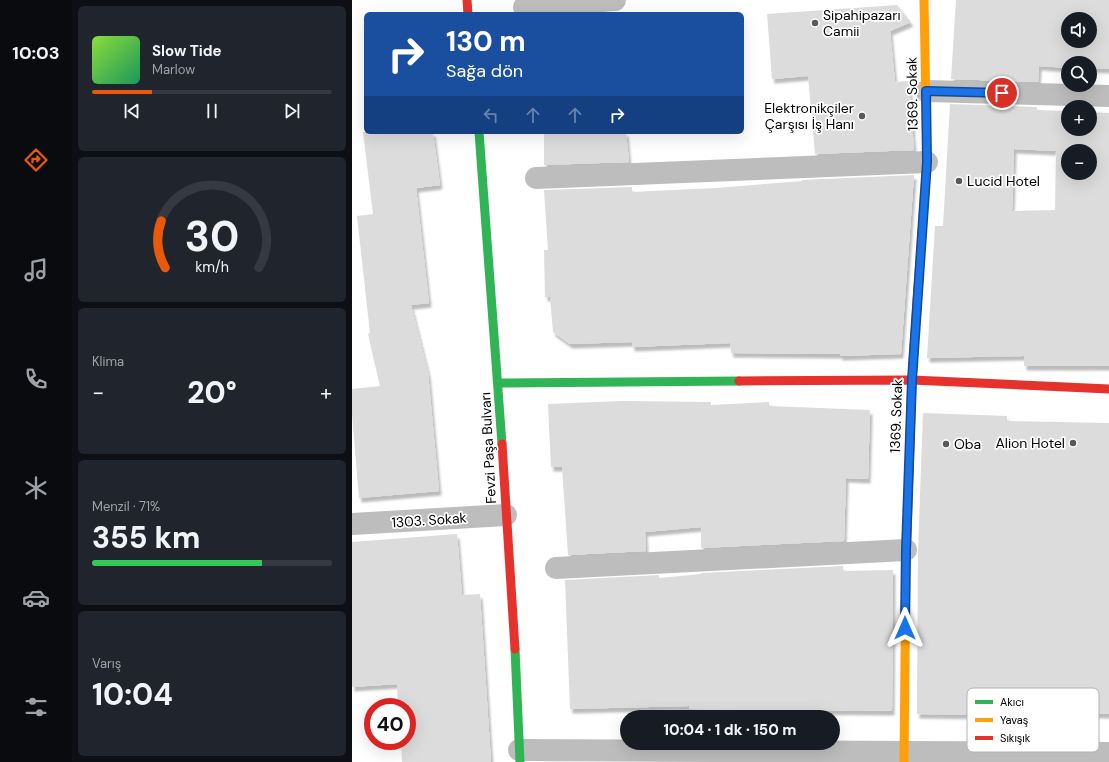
<!DOCTYPE html>
<html lang="tr">
<meta charset="utf-8">
<style>
:root{--surface:#171b24;--page:#20242c;--text:#f1f3f6;--muted:#9ea1a6;--line:#363941;--accent:#ea580c}
body{margin:0;font-family:"DM Sans",sans-serif;background:var(--page);color:var(--text);height:100vh;display:flex;flex-direction:column;font-size:15px;white-space:nowrap}
*{box-sizing:border-box;margin:0}
p{font-size:13px;color:var(--muted)}
.icon{flex:none;width:22px;height:22px;fill:none;stroke:currentColor;stroke-width:2;stroke-linecap:round;stroke-linejoin:round}
.map{position:relative;flex:1;overflow:hidden}
.side{display:flex;flex-direction:column;gap:6px;padding:6px;background:#0d0f14;width:280px}
.side>*{flex:none}
.top-card{position:absolute;left:12px;top:12px;width:380px;height:122px;border-radius:6px;box-shadow:0 4px 16px #0002;background:#1a4fa0;color:#fff;overflow:hidden}
.tools{position:absolute;left:709px;top:12px;display:grid;gap:8px}
.tools a{display:grid;place-items:center;width:36px;height:36px;border-radius:50%;background:var(--surface);box-shadow:0 4px 16px #0002;font-size:20px}
.speed{position:absolute;left:12px;top:698px;display:flex;gap:8px;font-size:20px;font-weight:700;text-align:center}
.speed>*{display:grid;place-content:center;width:52px;height:52px;border-radius:50%;background:var(--surface);box-shadow:0 4px 16px #0002;line-height:1}
.speed .limit{border:6px solid #d22;background:#fff;color:#111}
.pin{position:absolute;display:grid;place-items:center;width:34px;height:34px;color:#fff;margin:-17px;border:2px solid #fff;border-radius:50%;box-shadow:0 1px 4px #0007}
.me{position:absolute;width:44px;margin:-22px;rotate:0deg;stroke-linejoin:round;filter:drop-shadow(0 0 3px #0008)}
.turn{display:flex;align-items:center;gap:14px;height:84px;padding:0 16px;font-size:18px}
.turn .icon{width:52px;height:52px;stroke-width:2.5}
.turn b{display:block;font-size:28px;line-height:34px}
.lanes{display:flex;align-items:center;height:38px;padding:0 16px;background:#0003;justify-content:center;gap:20px;direction:ltr}
.lanes .off{opacity:.35}
.big{font-size:30px;font-weight:800;line-height:1.1}
.side .widget{flex:1;display:flex;flex-direction:column;justify-content:center;gap:6px;min-width:0;padding:0 14px;border-radius:6px;background:var(--page)}
.side .dial{align-items:center;gap:0}
.dial svg{height:104px;overflow:visible;fill:none;stroke:var(--line);stroke-width:7;stroke-linecap:round;text-anchor:middle}
.dial text{fill:var(--text);stroke:none}
.song{display:flex;align-items:center;gap:12px}
.cover{width:48px;height:48px;border-radius:6px;background:linear-gradient(135deg,hsl(90 70% 55%),hsl(150 70% 35%))}
.played{height:4px;border-radius:2px;background:linear-gradient(90deg,var(--accent) 25%,var(--line) 25%)}
.keys{display:flex;justify-content:space-around;direction:ltr}
.heat{display:flex;justify-content:space-between;align-items:center;font-size:22px;direction:ltr}
.charge{height:6px;border-radius:3px;background:linear-gradient(90deg,#34c759 71%,var(--line) 0)}
.trip{position:absolute;left:268px;top:710px;width:220px;height:40px;border-radius:20px;background:var(--surface);box-shadow:0 4px 16px #0002;font-weight:800;line-height:40px;text-align:center}
main{display:flex;flex:1;min-height:0}
.menu{display:flex;flex-direction:column;width:72px;justify-content:space-around;align-items:center;background:#090b0e;color:var(--muted)}
.menu .icon{width:28px;height:28px}
.menu .on{color:var(--accent)}
.menu b{font-size:18px;color:var(--text)}
.map>svg:first-child{display:block}
.building{fill:#dcdcdc;fill-rule:evenodd;filter:url(#shadow)}
.lines{fill:none;stroke-linecap:round;stroke-linejoin:round}
.street{stroke:#bdbdbd;stroke-width:22}
.fast{stroke:#30b455;stroke-width:9}
.slow{stroke:#ff9f0a;stroke-width:9}
.jam{stroke:#e5322d;stroke-width:9}
.route-casing{stroke:#114b97;stroke-width:10}
.route{stroke:#1a73e8;stroke-width:7}
.poi-dot{fill:#595959;stroke:#fff;stroke-width:1.5}
.labels{text-anchor:middle;stroke-width:3.5;stroke-linejoin:round;paint-order:stroke}
.poi-label{font-size:14px;fill:#000;stroke:#fff;text-anchor:start}
.street-label{font-size:14px;fill:#000;stroke:#fff}
.key{fill:#fff;stroke:#b2b2b2;stroke-width:1}
.key-label{font-size:11px;fill:#000}
</style>
<main>
<nav class="menu">
<b>10:03</b>
<svg class="icon on" aria-label="directions" viewBox="0 0 24 24"><path d="M12 3l9 9-9 9-9-9zM9 14v-3h6M13 9l2 2-2 2"/></svg>
<svg class="icon" aria-label="music" viewBox="0 0 24 24"><path d="M9 18V5l10-2v13"/><circle cx="6" cy="18" r="3"/><circle cx="16" cy="16" r="3"/></svg>
<svg class="icon" aria-label="phone" viewBox="0 0 24 24"><path d="M5 4h4l2 5-3 2q2 4 5 5l2-3 5 2v4C11 20 4 13 5 4z"/></svg>
<svg class="icon" aria-label="climate" viewBox="0 0 24 24"><path d="M12 3v18M4 7l16 10M4 17L20 7"/></svg>
<svg class="icon" aria-label="car" viewBox="0 0 24 24"><path d="M5 17H2v-5l4-1 3-4h7l3 4 3 1v5h-3M9 17h6M6 11h13"/><circle cx="7" cy="17" r="2"/><circle cx="17" cy="17" r="2"/></svg>
<svg class="icon" aria-label="filters" viewBox="0 0 24 24"><path d="M4 7h16M4 17h16"/><circle cx="9" cy="7" r="2"/><circle cx="15" cy="17" r="2"/></svg>
</nav>
<section class="side">
<div class="widget">
<div class="song"><i class="cover"></i><div><b>Slow Tide</b><p>Marlow</p></div></div>
<div class="played"></div>
<div class="keys"><svg class="icon" aria-label="previous" viewBox="0 0 24 24"><path d="M18 5L8 12l10 7zM5 5v14"/></svg><svg class="icon" aria-label="pause" viewBox="0 0 24 24"><path d="M8 5v14M16 5v14"/></svg><svg class="icon" aria-label="next" viewBox="0 0 24 24"><path d="M6 5l10 7-10 7zM19 5v14"/></svg></div>
</div>
<div class="widget dial"><svg viewBox="0 0 100 80">
<path d="M14 69A42 42 0 1 1 86 69"/>
<path d="M14 69A42 42 0 0 1 11 33" stroke="#ea580c"/>
<text x="50" y="56" font-size="32" font-weight="700">30</text>
<text x="50" y="72" font-size="11">km/h</text>
</svg></div>
<div class="widget"><p>Klima</p>
<div class="heat"><a>−</a><b class="big">20°</b><a>+</a></div>
</div>
<div class="widget"><p>Menzil · 71%</p><b class="big">355 km</b><div class="charge"></div></div>
<div class="widget"><p>Varış</p><b class="big">10:04</b></div>
</section>
<div class="map">
<svg width="757" height="762" viewBox="0 0 757 762">
<defs>
<filter id="shadow"><feDropShadow dx="2.5" dy="4.5" stdDeviation="1" flood-color="#0004"/></filter>
</defs>
<rect width="100%" height="100%" fill="#fff"/>
<g class="building">
<path d="M604 0H757V69L738 68V63H716V68L687 66 686 82 599 79ZM716 19H738V41H716Z"/>
<polygon points="545,5 559,22 538,31 543,82 557,81 562,150 463,154 456,76 420,79 415,14"/>
<path d="M598 104 685 107V110L716 111V129H738V112L757 113V366H672V356L575 358 583 226H591ZM662 149 704 151 703 210 660 211ZM716 151H738V173H716Z"/>
<polygon points="11,132 81,132 88,185 64,188 77,303 59,305 76,373 87,491 7,498 0,414 0,389 28,386 16,334 18,333 5,216 21,214"/>
<polygon points="192,132 274,132 277,162 192,165"/>
<polygon points="562,175 549,354 488,356 488,354 379,353 378,343 280,347 280,342 218,344 201,332 198,297 193,297 192,250 196,250 192,190 280,187 280,192 364,188 450,181 450,180"/>
<polygon points="270,401 359,402 359,405 417,402 417,406 518,410 516,479 494,478 492,541 349,548 349,527 293,532 294,551 216,555 210,467 199,467 196,404"/>
<polygon points="571,413 655,416 655,421 757,423 757,714 650,712 650,715 565,714 566,550"/>
<polygon points="105,534 110,595 128,594 139,762 50,762 49,741 55,741 55,707 46,707 45,684 0,687 0,542"/>
<polygon points="491,566 491,571 541,570 540,711 337,709 337,706 218,709 213,580 307,575 307,578 349,574 349,573"/>
</g>
<g class="lines">
<g class="street">
<polyline points="172,7 263,0"/>
<polyline points="574,91 757,96"/>
<polyline points="184,178 575,162"/>
<polyline points="0,524 154,515"/>
<polyline points="204,568 554,550"/>
<polyline points="167,750 757,753"/>
</g>
<g class="fast">
<polyline points="127,132 150,444"/>
<polyline points="146,383 387,381"/>
<polyline points="163,649 168,762"/>
</g>
<g class="slow">
<polyline points="566,288 575,162 572,0"/>
<polyline points="552,762 554,563"/>
</g>
<g class="jam">
<polyline points="115,0 116,14"/>
<polyline points="387,381 560,380 757,389"/>
<polyline points="150,444 163,649"/>
<polyline points="554,563 560,380 566,288"/>
</g>
</g>
<g class="lines">
<defs>
<polyline id="route" points="553,628 554,550 560,380 575,162 574,91 650,93"/>
</defs>
<use href="#route" class="route-casing"/>
<use href="#route" class="route"/>
</g>
<g class="poi-dot">
<circle cx="463" cy="23" r="4"/>
<circle cx="510" cy="116" r="4"/>
<circle cx="607" cy="181" r="4"/>
<circle cx="721" cy="443" r="4"/>
<circle cx="594" cy="444" r="4"/>
</g>
<g class="labels">
<g class="poi-label">
<text x="471" y="20">Sipahipazarı<tspan x="471" dy="16">Camii</tspan></text>
<text x="502" y="113" text-anchor="end">Elektronikçiler<tspan x="502" dy="16">Çarşısı İş Hanı</tspan></text>
<text x="615" y="186">Lucid Hotel</text>
<text x="713" y="448" text-anchor="end">Alion Hotel</text>
<text x="602" y="449">Oba</text>
</g>
<g class="street-label">
<text transform="translate(560 94) rotate(-91)" y="5">1369. Sokak</text>
<text transform="translate(544 416) rotate(-88)" y="5">1369. Sokak</text>
<text transform="translate(136 448) rotate(-93)" y="5">Fevzi Paşa Bulvarı</text>
<text transform="translate(77 520) rotate(-4)" y="5">1303. Sokak</text>
</g>
</g>
<rect x="615" y="688" width="132" height="64" rx="6" class="key"/>
<rect x="623" y="700" width="18" height="4" fill="#30b455"/>
<rect x="623" y="718" width="18" height="4" fill="#ff9f0a"/>
<rect x="623" y="736" width="18" height="4" fill="#e5322d"/>
<g class="key-label">
<text x="648" y="706">Akıcı</text>
<text x="648" y="724">Yavaş</text>
<text x="648" y="742">Sıkışık</text>
</g>
</svg>
<div class="tools">
<a><svg class="icon" aria-label="sound" viewBox="0 0 24 24"><path d="M4 9h4l5-4v14l-5-4H4zM17 9q2 3 0 6"/></svg></a>
<a><svg class="icon" aria-label="search" viewBox="0 0 24 24"><circle cx="10" cy="10" r="6"/><path d="M15 15l6 6"/></svg></a>
<a>+</a>
<a>−</a>
</div>
<div class="speed"><div class="limit">40</div></div>
<div class="pin" style="left:650px;top:93px;background:#d93025"><svg class="icon" aria-label="arrive" viewBox="0 0 24 24"><path d="M6 21V4h12l-3 4 3 4H6"/></svg></div>
<svg class="me" style="left:553px;top:628px" viewBox="-20 -20 40 40"><path d="M0-17L14 15 0 8-14 15z" fill="#1a73e8" stroke="#fff" stroke-width="4"/></svg>
<div class="trip">10:04 · 1 dk · 150 m</div>
<div class="top-card">
<div class="turn"><svg class="icon" aria-label="right" viewBox="0 0 24 24"><path d="M7 20v-9h11M14 6l5 5-5 5"/></svg><div><b>130 m</b>Sağa dön</div></div>
<div class="lanes"><svg class="icon off" aria-label="left" viewBox="0 0 24 24"><path d="M17 20v-9H6M10 6l-5 5 5 5"/></svg><svg class="icon off" aria-label="ahead" viewBox="0 0 24 24"><path d="M12 20V5M6 11l6-6 6 6"/></svg><svg class="icon off" aria-label="ahead" viewBox="0 0 24 24"><path d="M12 20V5M6 11l6-6 6 6"/></svg><svg class="icon" aria-label="right" viewBox="0 0 24 24"><path d="M7 20v-9h11M14 6l5 5-5 5"/></svg></div>
</div>
</div>
</main>
